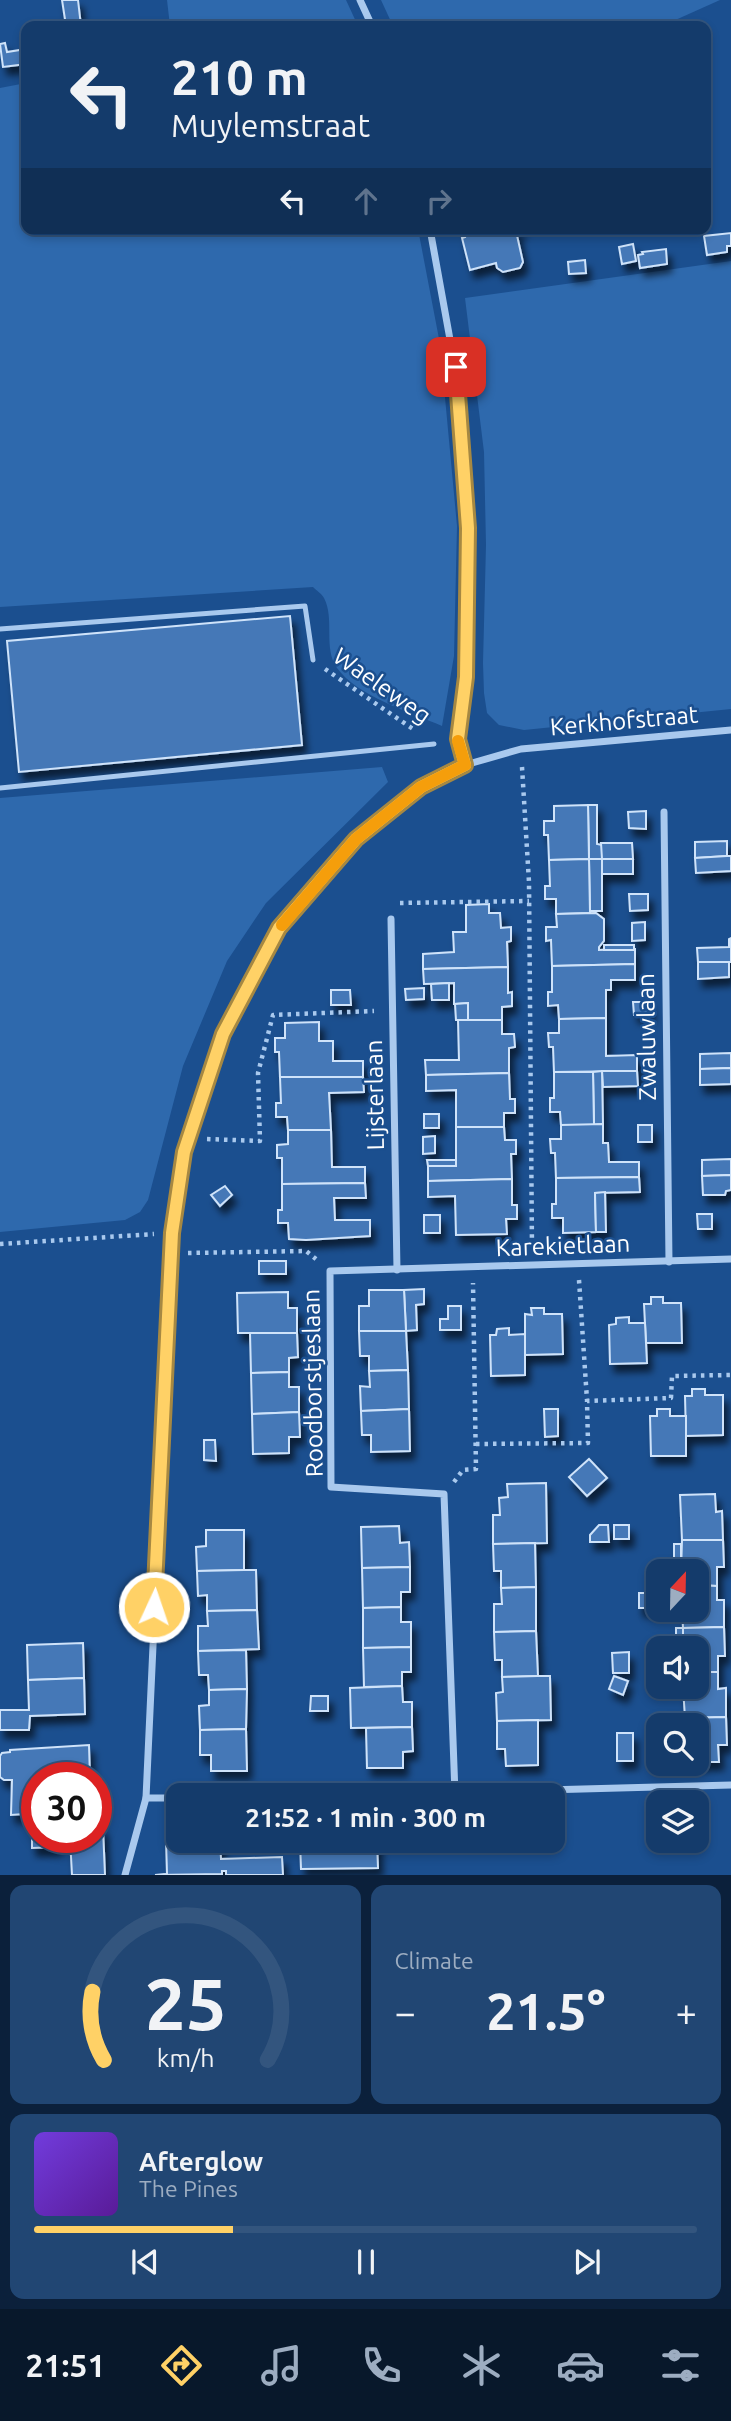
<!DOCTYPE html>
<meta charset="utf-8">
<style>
:root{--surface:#143b6b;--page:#214673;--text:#f1f3f6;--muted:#9dadc1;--line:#33557e;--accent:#ffd166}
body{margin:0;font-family:Ubuntu,sans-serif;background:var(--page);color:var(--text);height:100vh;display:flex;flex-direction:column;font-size:26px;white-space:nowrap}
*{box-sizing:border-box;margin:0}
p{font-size:23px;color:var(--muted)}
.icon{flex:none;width:38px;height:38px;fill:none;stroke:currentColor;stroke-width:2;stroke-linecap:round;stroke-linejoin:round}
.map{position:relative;height:1875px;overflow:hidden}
.details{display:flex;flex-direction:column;gap:10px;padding:10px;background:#0b203b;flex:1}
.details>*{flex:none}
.top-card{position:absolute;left:21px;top:21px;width:690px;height:214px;border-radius:14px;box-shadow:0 4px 10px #0003,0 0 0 2px var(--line);background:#143b6b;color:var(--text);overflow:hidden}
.needle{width:46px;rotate:22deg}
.controls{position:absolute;left:646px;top:1559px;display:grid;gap:14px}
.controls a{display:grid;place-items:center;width:63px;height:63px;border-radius:14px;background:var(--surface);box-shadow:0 4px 10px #0003,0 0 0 2px var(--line);font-size:35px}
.speed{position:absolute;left:21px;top:1762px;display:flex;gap:14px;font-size:35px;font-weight:700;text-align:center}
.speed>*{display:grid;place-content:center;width:91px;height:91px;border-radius:50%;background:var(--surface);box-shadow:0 4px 10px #0003,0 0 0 2px var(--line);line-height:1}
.speed .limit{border:10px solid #d22;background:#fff;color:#111}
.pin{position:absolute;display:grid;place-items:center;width:60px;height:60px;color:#fff;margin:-30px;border-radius:14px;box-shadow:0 4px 10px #0006}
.me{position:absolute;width:77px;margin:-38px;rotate:3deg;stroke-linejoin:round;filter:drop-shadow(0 0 5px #0008)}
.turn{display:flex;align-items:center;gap:24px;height:147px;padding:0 35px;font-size:32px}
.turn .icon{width:91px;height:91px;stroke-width:2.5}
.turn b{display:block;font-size:49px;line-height:60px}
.lanes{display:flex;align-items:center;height:66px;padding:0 35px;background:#0003;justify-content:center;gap:35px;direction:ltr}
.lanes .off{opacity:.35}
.big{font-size:52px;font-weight:700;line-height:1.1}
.details .tile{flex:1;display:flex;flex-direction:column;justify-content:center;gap:10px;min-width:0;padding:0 24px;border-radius:14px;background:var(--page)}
.details .dial{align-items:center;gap:0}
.dial svg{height:182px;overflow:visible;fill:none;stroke:var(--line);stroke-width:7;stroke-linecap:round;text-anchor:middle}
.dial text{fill:var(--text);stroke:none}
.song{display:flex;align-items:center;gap:21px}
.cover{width:84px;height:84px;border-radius:10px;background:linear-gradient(135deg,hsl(260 70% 55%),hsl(270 70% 35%))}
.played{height:7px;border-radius:4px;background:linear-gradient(90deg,var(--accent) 30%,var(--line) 30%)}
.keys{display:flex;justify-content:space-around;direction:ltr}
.heat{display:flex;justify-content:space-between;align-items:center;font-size:38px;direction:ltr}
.details .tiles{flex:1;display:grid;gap:10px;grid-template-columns:1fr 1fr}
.tile:last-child{grid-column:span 2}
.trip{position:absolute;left:166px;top:1783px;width:399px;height:70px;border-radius:14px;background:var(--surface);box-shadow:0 4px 10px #0003,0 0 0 2px var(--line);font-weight:700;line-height:70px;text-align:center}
.tabs{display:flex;height:112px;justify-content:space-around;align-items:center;background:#08182b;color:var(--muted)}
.tabs .icon{width:49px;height:49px}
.tabs .on{color:var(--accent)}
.tabs b{font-size:32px;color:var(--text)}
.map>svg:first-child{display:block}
.green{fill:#2e69ad}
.building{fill:#4478b7;stroke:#cfe3fa;stroke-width:2;filter:url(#shadow)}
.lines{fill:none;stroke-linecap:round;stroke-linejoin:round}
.path{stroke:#a9c9ee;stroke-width:4.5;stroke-dasharray:3.5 5;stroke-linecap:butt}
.service{stroke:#a9c9ee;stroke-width:5}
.minor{stroke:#a9c9ee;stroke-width:7}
.route-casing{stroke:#a68842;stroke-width:18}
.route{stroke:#ffd166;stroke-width:12}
.slow{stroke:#f59e0b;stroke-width:12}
.labels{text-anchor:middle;stroke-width:5;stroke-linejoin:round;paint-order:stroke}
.street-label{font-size:24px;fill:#fff;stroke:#1b4f8f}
</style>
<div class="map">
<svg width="731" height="1875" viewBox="0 0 731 1875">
<defs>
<filter id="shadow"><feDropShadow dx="4.5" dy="8" stdDeviation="3.5" flood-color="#0009"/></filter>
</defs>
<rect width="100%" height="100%" fill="#1b4f8f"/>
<g class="green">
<polygon points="167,0 346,0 358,26 170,26"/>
<polygon points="381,0 720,0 662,26 393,26"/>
<path d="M26 83V229H418L440 344 457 526 454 656 442 726C410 712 357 696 337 668 323 648 335 619 324 598 322 594 316 590 313 587L0 607V88Z"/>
<polygon points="731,261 731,709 524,730 499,725 487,713 484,693 483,663 486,545 484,452 465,298"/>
<polygon points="382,767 388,782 266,903 227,961 183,1066 148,1200 140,1212 125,1220 0,1232 0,798"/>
</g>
<g class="building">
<polygon points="62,0 78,0 81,26 66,26"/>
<polygon points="5,43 7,52 26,49 26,64 3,67 0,44"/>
<polygon points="463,229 523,229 516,231 523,262 520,268 503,272 497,268 496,263 470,270 462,238 465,237"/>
<polygon points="731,233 731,246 727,246 727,252 707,255 704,236"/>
<polygon points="633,244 636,261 622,264 619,247"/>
<polygon points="666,249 667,264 640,268 638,255 643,254 642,252"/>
<polygon points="585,260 586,273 569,274 568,262"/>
<polygon points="290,616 302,745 19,772 7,641"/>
<polygon points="588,805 597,805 597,844 602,845 602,859 589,859"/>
<polygon points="588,805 589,859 549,860 548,835 544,835 544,821 554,821 554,806"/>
<polygon points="646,811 646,829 629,828 628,812"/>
<polygon points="727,841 727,856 695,858 695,842"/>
<polygon points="601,843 632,843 633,859 602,859"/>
<polygon points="727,856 731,856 731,871 696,873 695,858"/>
<polygon points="589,859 602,859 602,911 590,911"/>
<polygon points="589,859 590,913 556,914 556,899 545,899 545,886 550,886 549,860"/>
<rect x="602" y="859" width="31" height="15"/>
<polygon points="629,894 648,894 648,910 630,911"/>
<polygon points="489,904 489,913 500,913 501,928 511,927 511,941 507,942 508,967 423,969 423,954 454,952 453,932 466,932 466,905"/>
<polygon points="596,913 604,919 604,941 599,947 599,950 635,949 635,964 552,966 551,940 546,941 546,927 557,927 556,914"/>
<polygon points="645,922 645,940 632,941 632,923"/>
<polygon points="731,938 731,962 698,962 697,948 729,947 729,939"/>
<rect x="604" y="945" width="30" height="5"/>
<polygon points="698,962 729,962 729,977 698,979"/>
<polygon points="635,964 635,980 611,980 611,990 606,990 606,1018 559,1019 558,1005 548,1006 548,992 552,992 552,966"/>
<polygon points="508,967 508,993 512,992 512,1006 502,1007 502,1020 468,1020 468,1003 454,1004 454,983 424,984 423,969"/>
<polygon points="449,983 449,1000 432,1000 431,984"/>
<polygon points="424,988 424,999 406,1000 405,989"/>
<polygon points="331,990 350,990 351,1005 331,1005"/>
<polygon points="633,1002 649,1002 650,1014 634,1015"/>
<polygon points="468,1003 468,1020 456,1020 455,1004"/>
<polygon points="606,1018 606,1056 637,1055 637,1071 554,1072 553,1047 549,1047 548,1033 559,1033 559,1019"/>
<polygon points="458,1020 502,1020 502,1034 514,1034 515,1047 509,1048 509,1073 426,1075 425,1060 459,1060"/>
<polygon points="319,1022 319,1041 333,1041 333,1061 363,1061 363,1077 280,1077 279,1052 275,1052 275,1038 285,1038 285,1023"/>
<polygon points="731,1053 731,1068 700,1069 700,1054"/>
<polygon points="731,1068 731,1084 700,1085 700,1069"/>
<polygon points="602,1071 637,1071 638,1086 603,1087"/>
<polygon points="602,1071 603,1124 594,1125 593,1072"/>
<polygon points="554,1072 593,1072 594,1125 561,1125 560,1112 550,1112 550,1098 554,1098"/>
<polygon points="509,1073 510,1099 515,1099 515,1113 504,1113 504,1127 456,1127 456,1090 426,1091 426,1075"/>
<polygon points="280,1077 363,1077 364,1092 329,1093 331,1130 288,1130 287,1117 276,1117 276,1103 281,1103"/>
<rect x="424" y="1114" width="15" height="14"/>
<polygon points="603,1124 603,1143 608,1143 609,1162 639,1162 639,1177 556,1178 555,1153 551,1153 550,1139 561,1139 561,1125"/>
<rect x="638" y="1125" width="14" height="17"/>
<polygon points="456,1127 504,1127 505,1140 516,1140 516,1154 511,1154 512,1179 428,1181 428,1166 456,1166"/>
<polygon points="288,1130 331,1130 332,1167 365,1167 365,1183 282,1184 282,1158 277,1158 277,1145 288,1144"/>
<polygon points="435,1136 435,1153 423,1154 423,1137"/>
<polygon points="731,1159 731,1175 702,1176 702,1160"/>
<polygon points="427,1160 456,1160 456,1166 428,1166"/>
<polygon points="731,1175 731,1190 726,1191 725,1195 703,1195 702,1176"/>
<polygon points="639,1177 640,1192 595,1193 596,1232 563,1233 563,1218 552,1218 552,1204 556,1204 556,1178"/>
<polygon points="512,1179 512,1205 517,1205 517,1219 506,1219 507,1234 456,1235 455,1196 428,1197 428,1181"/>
<polygon points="365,1183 366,1198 334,1198 335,1220 370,1220 370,1236 306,1240 289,1239 288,1223 278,1223 278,1210 282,1210 282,1184"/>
<polygon points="225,1186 232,1195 220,1206 211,1195"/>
<polygon points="605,1192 606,1232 596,1232 595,1193"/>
<polygon points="697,1214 712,1214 712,1229 698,1229"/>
<rect x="424" y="1215" width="16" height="18"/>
<rect x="259" y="1261" width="27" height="13"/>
<polygon points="424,1289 424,1304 416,1305 417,1330 406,1331 404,1290"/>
<polygon points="369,1290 404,1290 406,1331 359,1331 359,1306 369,1306"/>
<polygon points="288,1292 288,1308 297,1308 297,1333 238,1333 237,1293"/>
<polygon points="651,1297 663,1297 663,1303 681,1303 682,1343 646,1343 644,1304 651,1304"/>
<polygon points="448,1306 461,1306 461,1330 440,1330 440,1319 448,1319"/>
<polygon points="531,1308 544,1308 544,1314 562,1314 563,1354 525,1355 525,1314 532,1315"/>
<polygon points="629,1317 629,1323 645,1323 647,1363 610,1364 609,1325 616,1324 616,1318"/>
<polygon points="509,1328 509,1335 525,1334 525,1375 491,1376 490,1335 496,1335 497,1329"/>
<polygon points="359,1331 406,1331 408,1370 369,1371 369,1356 360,1356"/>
<polygon points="250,1333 297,1333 298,1357 289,1358 289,1372 251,1373"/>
<polygon points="408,1370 409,1409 361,1411 360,1386 370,1387 369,1371"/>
<polygon points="289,1372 289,1387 299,1387 299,1412 252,1414 251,1373"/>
<polygon points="692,1389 705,1389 705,1395 723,1395 723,1435 686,1436 685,1396 692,1396"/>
<polygon points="409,1409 410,1451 371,1452 371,1435 362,1435 361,1411"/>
<polygon points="544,1409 558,1409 558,1436 545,1437"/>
<polygon points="657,1409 670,1409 670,1416 686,1416 686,1456 651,1456 650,1416 657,1416"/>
<polygon points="299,1412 300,1437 289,1437 289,1453 253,1454 252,1414"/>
<polygon points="204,1440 215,1440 216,1461 204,1460"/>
<polygon points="589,1459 607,1478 587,1496 569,1477"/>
<polygon points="546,1483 547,1543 493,1544 493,1515 500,1515 499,1498 508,1497 507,1484"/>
<polygon points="715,1494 716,1512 722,1511 723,1540 682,1540 680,1495"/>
<polygon points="599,1525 608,1525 609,1542 590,1542 590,1535"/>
<rect x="614" y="1525" width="15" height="14"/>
<polygon points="399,1526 400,1543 409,1542 410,1567 362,1568 361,1527"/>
<polygon points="206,1530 244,1530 244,1570 197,1571 196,1547 206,1546"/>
<polygon points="682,1540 723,1540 724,1567 717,1567 717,1586 696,1585 696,1572 681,1572"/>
<polygon points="535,1543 536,1587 501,1588 501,1571 494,1571 493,1544"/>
<rect x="674" y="1544" width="7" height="28"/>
<polygon points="410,1567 410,1592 401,1592 401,1607 363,1608 362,1568"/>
<polygon points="244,1570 256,1570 257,1610 207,1611 207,1595 198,1596 197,1571"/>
<polygon points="696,1585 717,1586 717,1600 724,1600 724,1627 683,1628 682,1610 696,1610"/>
<polygon points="536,1587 536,1631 494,1632 494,1604 502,1604 501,1588"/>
<polygon points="639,1593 654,1593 655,1608 639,1608"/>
<polygon points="401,1607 401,1622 411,1622 411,1647 363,1648 363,1608"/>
<polygon points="257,1610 259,1649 198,1651 198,1626 208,1626 207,1611"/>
<polygon points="724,1627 725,1656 718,1656 718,1672 696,1672 696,1648 683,1648 683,1628"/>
<rect x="676" y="1628" width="7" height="17"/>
<polygon points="536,1631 538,1676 502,1677 502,1660 495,1660 494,1632"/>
<polygon points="83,1643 84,1678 28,1680 27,1645"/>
<polygon points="411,1647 411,1672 402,1672 402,1686 364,1687 363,1648"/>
<polygon points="246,1650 247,1689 209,1690 208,1675 199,1675 198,1651"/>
<polygon points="629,1652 629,1673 613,1673 612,1653"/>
<polygon points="696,1672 718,1672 718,1689 726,1688 726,1717 685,1718 683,1687 696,1687"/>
<polygon points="538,1676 550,1676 551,1720 497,1721 496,1693 503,1692 502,1677"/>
<polygon points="614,1676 628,1681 623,1695 609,1689"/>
<polygon points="84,1678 85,1714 30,1716 29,1730 0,1730 0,1710 29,1710 28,1680"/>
<polygon points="402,1686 403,1702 412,1702 412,1727 351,1728 350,1688"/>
<polygon points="247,1689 246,1729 200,1730 199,1706 209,1705 209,1690"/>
<polygon points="311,1696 328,1696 328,1711 310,1711"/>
<polygon points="726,1717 727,1745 718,1745 719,1762 696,1762 696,1726 685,1726 685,1718"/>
<polygon points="538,1720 538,1765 506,1766 505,1749 497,1749 497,1721"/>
<polygon points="412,1727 413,1751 403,1752 403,1768 367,1768 366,1728"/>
<polygon points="246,1729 247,1771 211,1771 211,1755 200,1755 200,1730"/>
<rect x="617" y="1733" width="16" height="28"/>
<polygon points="89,1745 90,1777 37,1778 37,1813 11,1815 12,1780 4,1780 0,1777 0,1756 2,1753 10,1752 10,1750"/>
<polygon points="96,1828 103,1828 105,1875 72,1875 70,1838 96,1838"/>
<polygon points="32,1830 37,1830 37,1838 57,1838 57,1847 32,1848"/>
<polygon points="178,1839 220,1841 221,1859 282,1857 283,1875 226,1875 226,1871 222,1871 222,1874 155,1875 167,1874 166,1840"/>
<polygon points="300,1841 377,1841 378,1868 301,1869"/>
</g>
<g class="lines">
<g class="path">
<polyline points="325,669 413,729"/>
<polyline points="522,767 529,882 532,1248"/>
<polyline points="400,903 529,901"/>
<polyline points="207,1139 260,1141 258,1073 273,1015 374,1011"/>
<polyline points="0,1244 154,1234"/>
<polyline points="188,1253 306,1251 316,1259"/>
<polyline points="579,1280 587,1400"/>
<polyline points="476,1444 588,1443 587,1401 671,1398 672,1376 731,1375"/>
<polyline points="454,1482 463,1470 476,1469 473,1283"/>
</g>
<g class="service">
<polyline points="0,629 305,606 313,660"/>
<polyline points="0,788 434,744"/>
</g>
<g class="minor">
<polyline points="360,0 372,26"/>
<polyline points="430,229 455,367 468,528 466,677 458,739 465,765"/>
<polyline points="664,812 669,1262"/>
<polyline points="391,919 397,1270"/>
<polyline points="455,1794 444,1494 331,1487 330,1271 731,1259"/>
<polyline points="325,1796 731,1785"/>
<polyline points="146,1798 178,1798"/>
<polyline points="125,1875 146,1798 172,1233 185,1152 223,1034 280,928 357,839 421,787 465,765 521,749 731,730"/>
</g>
</g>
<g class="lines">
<defs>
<polyline id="route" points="154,1607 172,1233 184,1152 223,1034 279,928 356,839 421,787 465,765 458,739 466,677 468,528 456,367"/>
</defs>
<use href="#route" class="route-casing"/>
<use href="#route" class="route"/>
<polyline class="slow" points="282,925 356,839 421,787 465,765 458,741"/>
</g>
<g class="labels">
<g class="street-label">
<text transform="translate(382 686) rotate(35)" y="8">Waeleweg</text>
<text transform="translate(624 721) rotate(-5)" y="8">Kerkhofstraat</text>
<text transform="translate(647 1037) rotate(-91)" y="8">Zwaluwlaan</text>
<text transform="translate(375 1095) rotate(-91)" y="8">Lijsterlaan</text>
<text transform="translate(563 1246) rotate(-2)" y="8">Karekietlaan</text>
<text transform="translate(313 1383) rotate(-91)" y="8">Roodborstjeslaan</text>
</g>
</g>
</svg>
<div class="controls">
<a><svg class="needle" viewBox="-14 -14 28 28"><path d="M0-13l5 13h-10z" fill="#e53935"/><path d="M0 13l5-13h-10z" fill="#9dadc1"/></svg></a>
<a><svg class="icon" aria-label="sound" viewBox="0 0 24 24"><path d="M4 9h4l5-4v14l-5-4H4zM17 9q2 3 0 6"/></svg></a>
<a><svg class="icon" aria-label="search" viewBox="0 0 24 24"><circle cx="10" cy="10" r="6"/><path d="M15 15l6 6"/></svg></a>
<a><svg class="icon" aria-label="layers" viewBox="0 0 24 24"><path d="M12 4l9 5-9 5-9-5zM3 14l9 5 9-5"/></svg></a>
</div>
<div class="speed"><div class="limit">30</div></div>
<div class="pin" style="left:456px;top:367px;background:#d93025"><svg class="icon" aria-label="arrive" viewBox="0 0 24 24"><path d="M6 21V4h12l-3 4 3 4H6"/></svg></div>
<svg class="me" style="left:154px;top:1607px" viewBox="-20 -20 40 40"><circle r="17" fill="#ffd166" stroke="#fff" stroke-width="3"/><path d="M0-11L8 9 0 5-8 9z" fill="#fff"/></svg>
<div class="trip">21:52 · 1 min · 300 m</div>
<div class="top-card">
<div class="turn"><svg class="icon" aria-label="left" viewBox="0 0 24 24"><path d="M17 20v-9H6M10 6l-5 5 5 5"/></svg><div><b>210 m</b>Muylemstraat</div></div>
<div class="lanes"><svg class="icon" aria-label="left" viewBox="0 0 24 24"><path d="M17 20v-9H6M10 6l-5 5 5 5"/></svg><svg class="icon off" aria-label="ahead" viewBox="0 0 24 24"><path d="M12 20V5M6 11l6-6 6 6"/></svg><svg class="icon off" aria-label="right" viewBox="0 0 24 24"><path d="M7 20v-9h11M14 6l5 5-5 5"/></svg></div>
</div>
</div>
<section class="details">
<div class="tiles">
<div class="tile dial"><svg viewBox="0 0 100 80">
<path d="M14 69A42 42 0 1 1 86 69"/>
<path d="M14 69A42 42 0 0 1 9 39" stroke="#ffd166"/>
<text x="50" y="56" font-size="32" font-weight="700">25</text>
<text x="50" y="72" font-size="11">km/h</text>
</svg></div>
<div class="tile"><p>Climate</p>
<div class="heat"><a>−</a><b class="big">21.5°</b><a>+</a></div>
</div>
<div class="tile">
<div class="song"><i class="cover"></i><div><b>Afterglow</b><p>The Pines</p></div></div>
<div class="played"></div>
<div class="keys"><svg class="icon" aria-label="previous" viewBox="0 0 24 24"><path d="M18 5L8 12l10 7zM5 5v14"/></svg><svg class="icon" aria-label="pause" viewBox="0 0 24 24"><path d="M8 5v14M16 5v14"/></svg><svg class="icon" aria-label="next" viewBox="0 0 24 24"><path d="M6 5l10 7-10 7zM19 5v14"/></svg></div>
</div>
</div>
</section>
<nav class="tabs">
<b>21:51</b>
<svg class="icon on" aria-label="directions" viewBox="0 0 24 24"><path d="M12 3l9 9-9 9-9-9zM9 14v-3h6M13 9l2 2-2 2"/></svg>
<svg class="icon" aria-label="music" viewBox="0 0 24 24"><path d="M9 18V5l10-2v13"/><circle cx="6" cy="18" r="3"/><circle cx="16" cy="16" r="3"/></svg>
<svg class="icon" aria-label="phone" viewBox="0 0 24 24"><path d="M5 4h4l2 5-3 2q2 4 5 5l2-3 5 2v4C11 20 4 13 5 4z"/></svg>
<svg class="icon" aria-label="climate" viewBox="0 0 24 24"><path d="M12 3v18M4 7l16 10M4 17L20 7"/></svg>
<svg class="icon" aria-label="car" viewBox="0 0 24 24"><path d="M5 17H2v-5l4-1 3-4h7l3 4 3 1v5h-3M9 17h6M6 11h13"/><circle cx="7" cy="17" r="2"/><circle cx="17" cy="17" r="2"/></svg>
<svg class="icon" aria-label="filters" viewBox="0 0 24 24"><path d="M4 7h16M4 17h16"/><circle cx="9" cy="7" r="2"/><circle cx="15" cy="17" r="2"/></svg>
</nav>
